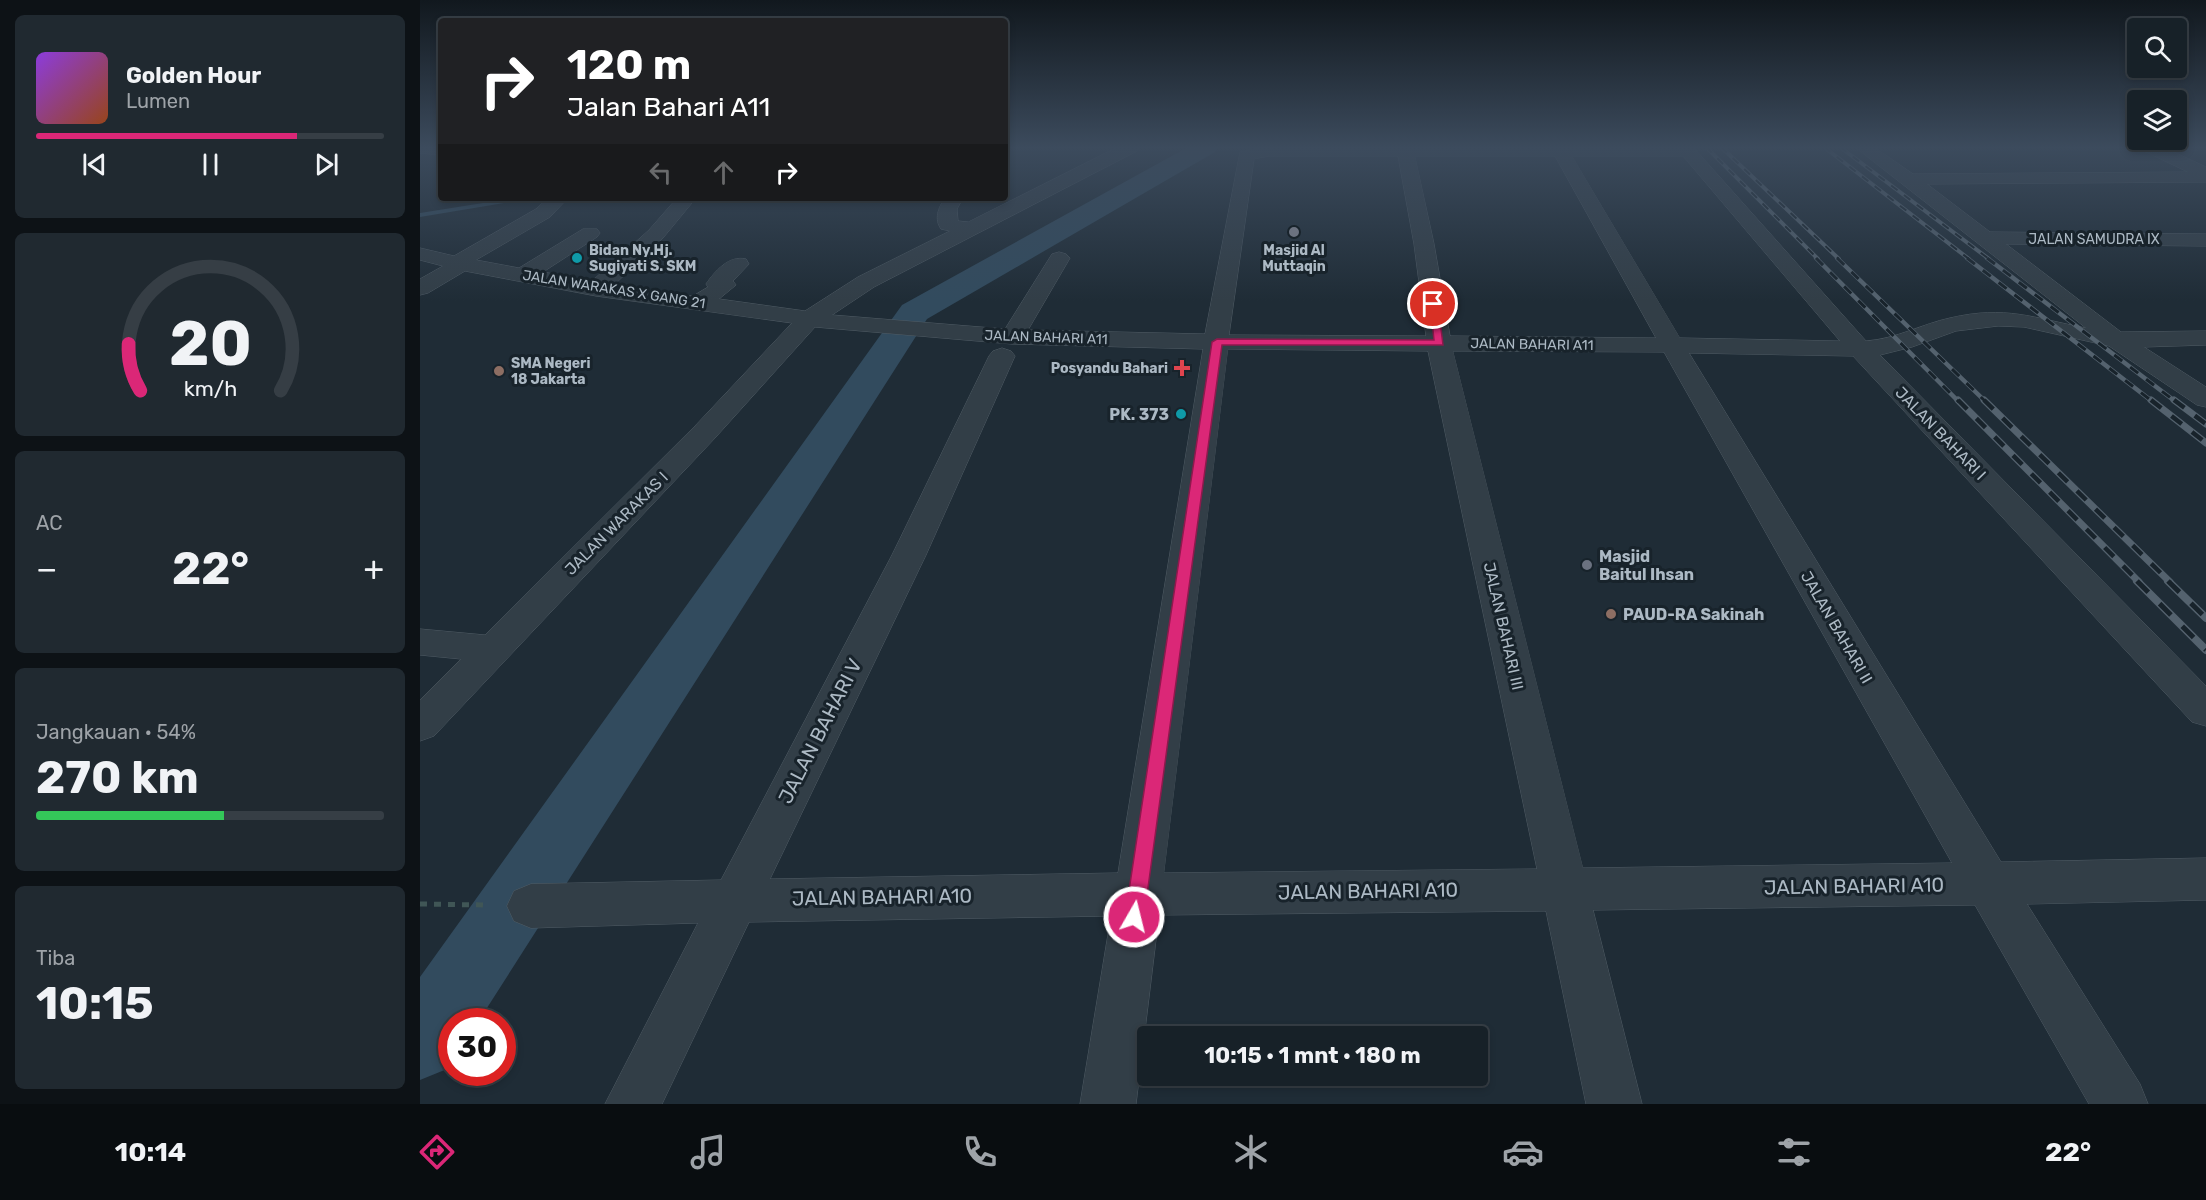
<!DOCTYPE html>
<html lang="id">
<meta charset="utf-8">
<style>
:root{--surface:#172128;--page:#202930;--text:#f1f3f6;--muted:#9ea3a8;--line:#363e45;--accent:#db2777}
body{margin:0;font-family:Rubik,sans-serif;background:var(--page);color:var(--text);height:100vh;display:flex;flex-direction:column;font-size:22px;white-space:nowrap}
*{box-sizing:border-box;margin:0}
p{font-size:20px;color:var(--muted)}
.icon{flex:none;width:33px;height:33px;fill:none;stroke:currentColor;stroke-width:2;stroke-linecap:round;stroke-linejoin:round}
.map{position:relative;flex:1;overflow:hidden}
.panel{display:flex;flex-direction:column;gap:15px;padding:15px;background:#0d1216;width:420px}
.panel>*{flex:none}
.banner{position:absolute;left:18px;top:18px;width:570px;height:183px;border-radius:6px;box-shadow:0 3px 9px #0003,0 0 0 2px var(--line);background:#202124;color:#fff;overflow:hidden}
.tools{position:absolute;left:1707px;top:18px;display:grid;gap:12px}
.tools a{display:grid;place-items:center;width:60px;height:60px;border-radius:6px;background:var(--surface);box-shadow:0 3px 9px #0003,0 0 0 2px var(--line);font-size:30px}
.speed{position:absolute;left:18px;top:1008px;display:flex;gap:12px;font-size:30px;font-weight:700;text-align:center}
.speed>*{display:grid;place-content:center;width:78px;height:78px;border-radius:50%;background:var(--surface);box-shadow:0 3px 9px #0003,0 0 0 2px var(--line);line-height:1}
.speed .limit{border:9px solid #d22;background:#fff;color:#111}
.pin{position:absolute;display:grid;place-items:center;width:51px;height:51px;color:#fff;margin:-26px;border:3px solid #fff;border-radius:50%;box-shadow:0 2px 6px #0007}
.me{position:absolute;width:66px;margin:-33px;rotate:8deg;stroke-linejoin:round;filter:drop-shadow(0 0 4px #0008)}
.turn{display:flex;align-items:center;gap:21px;height:126px;padding:0 30px;font-size:27px}
.turn .icon{width:78px;height:78px;stroke-width:2.5}
.turn b{display:block;font-size:42px;line-height:51px}
.lanes{display:flex;align-items:center;height:57px;padding:0 30px;background:#0003;justify-content:center;gap:30px;direction:ltr}
.lanes .off{opacity:.35}
.big{font-size:45px;font-weight:700;line-height:1.1}
.panel .widget{flex:1;display:flex;flex-direction:column;justify-content:center;gap:9px;min-width:0;padding:0 21px;border-radius:9px;background:var(--page)}
.panel .dial{align-items:center;gap:0}
.dial svg{height:156px;overflow:visible;fill:none;stroke:var(--line);stroke-width:7;stroke-linecap:round;text-anchor:middle}
.dial text{fill:var(--text);stroke:none}
.song{display:flex;align-items:center;gap:18px}
.cover{width:72px;height:72px;border-radius:9px;background:linear-gradient(135deg,hsl(270 70% 55%),hsl(20 70% 35%))}
.played{height:6px;border-radius:3px;background:linear-gradient(90deg,var(--accent) 75%,var(--line) 75%)}
.keys{display:flex;justify-content:space-around;direction:ltr}
.heat{display:flex;justify-content:space-between;align-items:center;font-size:33px;direction:ltr}
.charge{height:9px;border-radius:4px;background:linear-gradient(90deg,#34c759 54%,var(--line) 0)}
.trip{position:absolute;left:717px;top:1026px;width:351px;height:60px;border-radius:6px;background:var(--surface);box-shadow:0 3px 9px #0003,0 0 0 2px var(--line);font-weight:700;line-height:60px;text-align:center}
.tab-bar{display:flex;height:96px;justify-content:space-around;align-items:center;background:#090d10;color:var(--muted)}
.tab-bar .icon{width:42px;height:42px}
.tab-bar .current{color:var(--accent)}
.tab-bar b{font-size:27px;color:var(--text)}
main{display:flex;flex:1;min-height:0}
.map>svg:first-child{display:block}
.lines{fill:none;stroke-linecap:round;stroke-linejoin:round}
.stream{fill:#324b5e;fill-rule:evenodd}
.canal{fill:#324b5e;fill-rule:evenodd}
.minor-casing{stroke:#505c65;stroke-width:1}
.path{stroke:#405656;stroke-width:5;stroke-dasharray:7 7;stroke-linecap:butt}
.minor{fill:#323e47;fill-rule:evenodd}
.rail-far3-casing{stroke:#54626e;stroke-width:4}
.rail-far2-casing{stroke:#54626e;stroke-width:4.5}
.rail-far1-casing{stroke:#54626e;stroke-width:7}
.rail-casing{stroke:#54626e;stroke-width:8}
.rail-far3{stroke:#18232b;stroke-width:2;stroke-dasharray:8;stroke-linecap:butt}
.rail-far2{stroke:#18232b;stroke-width:3;stroke-dasharray:10;stroke-linecap:butt}
.rail-far1{stroke:#18232b;stroke-width:4.5;stroke-dasharray:13;stroke-linecap:butt}
.rail{stroke:#18232b;stroke-width:5;stroke-dasharray:16;stroke-linecap:butt}
.route{fill:#db2777;stroke:#8e194d;stroke-width:1.5}
.worship-dot{fill:#6b7280;stroke:#18232b;stroke-width:2}
.culture-dot{fill:#0f9aa8;stroke:#18232b;stroke-width:2}
.health-dot{fill:#e0444e;stroke:#18232b;stroke-width:2}
.education-dot{fill:#8d6e63;stroke:#18232b;stroke-width:2}
.labels{text-anchor:middle;stroke-width:6;stroke-linejoin:round;paint-order:stroke}
.far-street-label{font-size:14px;fill:#acb9c4;stroke:#18232b}
.far-poi-label{font-size:14px;font-weight:bold;fill:#acb9c4;stroke:#18232b;text-anchor:start}
.poi-label{font-size:16px;font-weight:bold;fill:#acb9c4;stroke:#18232b;text-anchor:start}
.street-label{font-size:16px;fill:#acb9c4;stroke:#18232b}
.near-street-label{font-size:20px;fill:#acb9c4;stroke:#18232b}
</style>
<main>
<section class="panel">
<div class="widget">
<div class="song"><i class="cover"></i><div><b>Golden Hour</b><p>Lumen</p></div></div>
<div class="played"></div>
<div class="keys"><svg class="icon" aria-label="previous" viewBox="0 0 24 24"><path d="M18 5L8 12l10 7zM5 5v14"/></svg><svg class="icon" aria-label="pause" viewBox="0 0 24 24"><path d="M8 5v14M16 5v14"/></svg><svg class="icon" aria-label="next" viewBox="0 0 24 24"><path d="M6 5l10 7-10 7zM19 5v14"/></svg></div>
</div>
<div class="widget dial"><svg viewBox="0 0 100 80">
<path d="M14 69A42 42 0 1 1 86 69"/>
<path d="M14 69A42 42 0 0 1 8 45" stroke="#db2777"/>
<text x="50" y="56" font-size="32" font-weight="700">20</text>
<text x="50" y="72" font-size="11">km/h</text>
</svg></div>
<div class="widget"><p>AC</p>
<div class="heat"><a>−</a><b class="big">22°</b><a>+</a></div>
</div>
<div class="widget"><p>Jangkauan · 54%</p><b class="big">270 km</b><div class="charge"></div></div>
<div class="widget"><p>Tiba</p><b class="big">10:15</b></div>
</section>
<div class="map">
<svg width="1786" height="1104" viewBox="0 0 1786 1104">
<rect width="100%" height="100%" fill="#1f2c36"/>
<g class="lines">
<polygon class="stream" points="95,198 114,198 0,217 0,213"/>
<polygon class="canal" points="768,147 798,147 795,152 507,319 58,1022 32,1022 32,1062 27,1069 0,1080 0,977 482,305"/>
<defs>
<g id="minor">
<polygon points="0,147 21,147 21,155 0,153"/>
<path d="M698 147H719L717 151 454 287 412 315 585 329 632 254 639 252 646 254 650 258 608 330 785 334 820 152 846 147H1273L1446 341C1476 339 1502 324 1530 318 1586 305 1613 318 1666 328L1435 147H1454L1493 174 1768 172 1724 151 1722 147H1743L1786 167V182L1507 184 1570 232 1786 234V246L1586 244 1701 332 1786 331V345L1724 347 1786 387V407L1777 405 1689 346 1604 327 1578 326 1536 331 1492 347 1460 355 1786 686V726L1772 722 1433 356 1269 353 1581 862 1786 858V900L1607 904 1720 1084 1728 1104H1669L1555 905 1173 910 1222 1104H1166L1126 911 739 915 716 1104H660L691 916 329 922 242 1104H185L278 923 111 928 94 921 87 906 94 891 111 884 301 880 472 555 569 356 573 351 582 348 591 351 595 356 506 555 350 879 698 873 783 349 592 344 395 327 295 438 14 736 0 741V700L41 659 0 655V629L65 635 275 426 372 323 176 296 45 271 8 293 0 295V279L23 266 0 260V248L34 256 116 209 128 198H148L130 217 56 260 99 268 163 229H177L180 233 177 237 123 272 172 281 229 230 257 198H276L243 238 194 285 273 296 288 287 286 284C295 271 309 255 326 259L329 264 313 281 316 285 299 299 385 311 438 277 530 231 521 229C514 219 518 208 525 198H543L537 209 538 221 548 222ZM850 156H978L994 244 1006 336 809 335 834 159ZM995 156H1135L1236 338 1030 336 1014 244ZM1152 156H1263L1420 341 1260 338ZM808 349 1008 351 1117 869 744 873ZM1033 351 1244 352 1532 863 1163 868Z"/>
</g>
</defs>
<use href="#minor" class="minor-casing"/>
<polyline class="path" points="0,904 65,905"/>
<use href="#minor" class="minor"/>
<defs>
<g id="rail-far3">
<polyline points="1286,147 1398,259"/>
<polyline points="1301,147 1419,259"/>
<polyline points="1404,147 1549,259"/>
<polyline points="1420,147 1569,259"/>
</g>
<g id="rail-far2">
<polyline points="1396,258 1539,402"/>
<polyline points="1417,258 1566,402"/>
<polyline points="1547,258 1733,402"/>
<polyline points="1567,258 1756,402"/>
</g>
<g id="rail-far1">
<polyline points="1538,400 1719,582"/>
<polyline points="1564,400 1750,582"/>
<polyline points="1731,400 1786,443"/>
<polyline points="1754,400 1786,424"/>
</g>
<g id="rail">
<polyline points="1717,581 1786,650"/>
<polyline points="1748,581 1786,618"/>
</g>
</defs>
<use href="#rail-far3" class="rail-far3-casing"/>
<use href="#rail-far2" class="rail-far2-casing"/>
<use href="#rail-far1" class="rail-far1-casing"/>
<use href="#rail" class="rail-casing"/>
<use href="#rail-far3" class="rail-far3"/>
<use href="#rail-far2" class="rail-far2"/>
<use href="#rail-far1" class="rail-far1"/>
<use href="#rail" class="rail"/>
</g>
<linearGradient id="sky" x2="0" y2="1"><stop stop-color="#11181e"/><stop offset="0.49" stop-color="#3c4b5d"/><stop offset="1" stop-color="#3c4b5d" stop-opacity="0"/></linearGradient>
<rect width="1786" height="301" fill="url(#sky)"/>
<polygon class="route" points="1010,302 1018,304 1023,345 802,345 724,917 721,923 714,926 707,923 705,917 792,342 797,339 1014,340"/>
<g class="worship-dot">
<circle cx="874" cy="232" r="6"/>
<circle cx="1167" cy="565" r="6"/>
</g>
<g class="culture-dot">
<circle cx="157" cy="258" r="6"/>
<circle cx="761" cy="414" r="6"/>
</g>
<path class="health-dot" d="M759 359h6v6h6v6h-6v6h-6v-6h-6v-6h6z"/>
<g class="education-dot">
<circle cx="79" cy="371" r="6"/>
<circle cx="1191" cy="614" r="6"/>
</g>
<g class="labels">
<g class="far-street-label">
<text x="1674" y="244">JALAN SAMUDRA IX</text>
<text transform="translate(194 289) rotate(9)" y="5">JALAN WARAKAS X GANG 21</text>
<text transform="translate(626 337) rotate(2)" y="5">JALAN BAHARI A11</text>
<text transform="translate(1112 344) rotate(1)" y="5">JALAN BAHARI A11</text>
</g>
<g class="far-poi-label">
<text x="169" y="255">Bidan Ny.Hj.<tspan x="169" dy="16">Sugiyati S. SKM</tspan></text>
<text x="874" y="255" text-anchor="middle">Masjid Al<tspan x="874" dy="16">Muttaqin</tspan></text>
<text x="91" y="368">SMA Negeri<tspan x="91" dy="16">18 Jakarta</tspan></text>
<text x="748" y="373" text-anchor="end">Posyandu Bahari</text>
</g>
<g class="poi-label">
<text x="749" y="420" text-anchor="end">PK. 373</text>
<text x="1179" y="562">Masjid<tspan x="1179" dy="18">Baitul Ihsan</tspan></text>
<text x="1203" y="620">PAUD-RA Sakinah</text>
</g>
<g class="street-label">
<text transform="translate(1521 433) rotate(46)" y="6">JALAN BAHARI I</text>
<text transform="translate(196 523) rotate(-45)" y="6">JALAN WARAKAS I</text>
<text transform="translate(1084 626) rotate(77)" y="6">JALAN BAHARI III</text>
<text transform="translate(1417 627) rotate(60)" y="6">JALAN BAHARI II</text>
</g>
<g class="near-street-label">
<text transform="translate(400 731) rotate(-63)" y="7">JALAN BAHARI V</text>
<text transform="translate(1434 886) rotate(-1)" y="7">JALAN BAHARI A10</text>
<text transform="translate(948 891) rotate(-1)" y="7">JALAN BAHARI A10</text>
<text transform="translate(462 897) rotate(-1)" y="7">JALAN BAHARI A10</text>
</g>
</g>
</svg>
<div class="tools">
<a><svg class="icon" aria-label="search" viewBox="0 0 24 24"><circle cx="10" cy="10" r="6"/><path d="M15 15l6 6"/></svg></a>
<a><svg class="icon" aria-label="layers" viewBox="0 0 24 24"><path d="M12 4l9 5-9 5-9-5zM3 14l9 5 9-5"/></svg></a>
</div>
<div class="speed"><div class="limit">30</div></div>
<div class="pin" style="left:1013px;top:304px;background:#d93025"><svg class="icon" aria-label="arrive" viewBox="0 0 24 24"><path d="M6 21V4h12l-3 4 3 4H6"/></svg></div>
<svg class="me" style="left:714px;top:917px" viewBox="-20 -20 40 40"><circle r="17" fill="#db2777" stroke="#fff" stroke-width="3"/><path d="M0-11L8 9 0 5-8 9z" fill="#fff"/></svg>
<div class="trip">10:15 · 1 mnt · 180 m</div>
<div class="banner">
<div class="turn"><svg class="icon" aria-label="right" viewBox="0 0 24 24"><path d="M7 20v-9h11M14 6l5 5-5 5"/></svg><div><b>120 m</b>Jalan Bahari A11</div></div>
<div class="lanes"><svg class="icon off" aria-label="left" viewBox="0 0 24 24"><path d="M17 20v-9H6M10 6l-5 5 5 5"/></svg><svg class="icon off" aria-label="ahead" viewBox="0 0 24 24"><path d="M12 20V5M6 11l6-6 6 6"/></svg><svg class="icon" aria-label="right" viewBox="0 0 24 24"><path d="M7 20v-9h11M14 6l5 5-5 5"/></svg></div>
</div>
</div>
</main>
<nav class="tab-bar">
<b>10:14</b>
<svg class="icon current" aria-label="directions" viewBox="0 0 24 24"><path d="M12 3l9 9-9 9-9-9zM9 14v-3h6M13 9l2 2-2 2"/></svg>
<svg class="icon" aria-label="music" viewBox="0 0 24 24"><path d="M9 18V5l10-2v13"/><circle cx="6" cy="18" r="3"/><circle cx="16" cy="16" r="3"/></svg>
<svg class="icon" aria-label="phone" viewBox="0 0 24 24"><path d="M5 4h4l2 5-3 2q2 4 5 5l2-3 5 2v4C11 20 4 13 5 4z"/></svg>
<svg class="icon" aria-label="climate" viewBox="0 0 24 24"><path d="M12 3v18M4 7l16 10M4 17L20 7"/></svg>
<svg class="icon" aria-label="car" viewBox="0 0 24 24"><path d="M5 17H2v-5l4-1 3-4h7l3 4 3 1v5h-3M9 17h6M6 11h13"/><circle cx="7" cy="17" r="2"/><circle cx="17" cy="17" r="2"/></svg>
<svg class="icon" aria-label="filters" viewBox="0 0 24 24"><path d="M4 7h16M4 17h16"/><circle cx="9" cy="7" r="2"/><circle cx="15" cy="17" r="2"/></svg>
<b>22°</b>
</nav>
